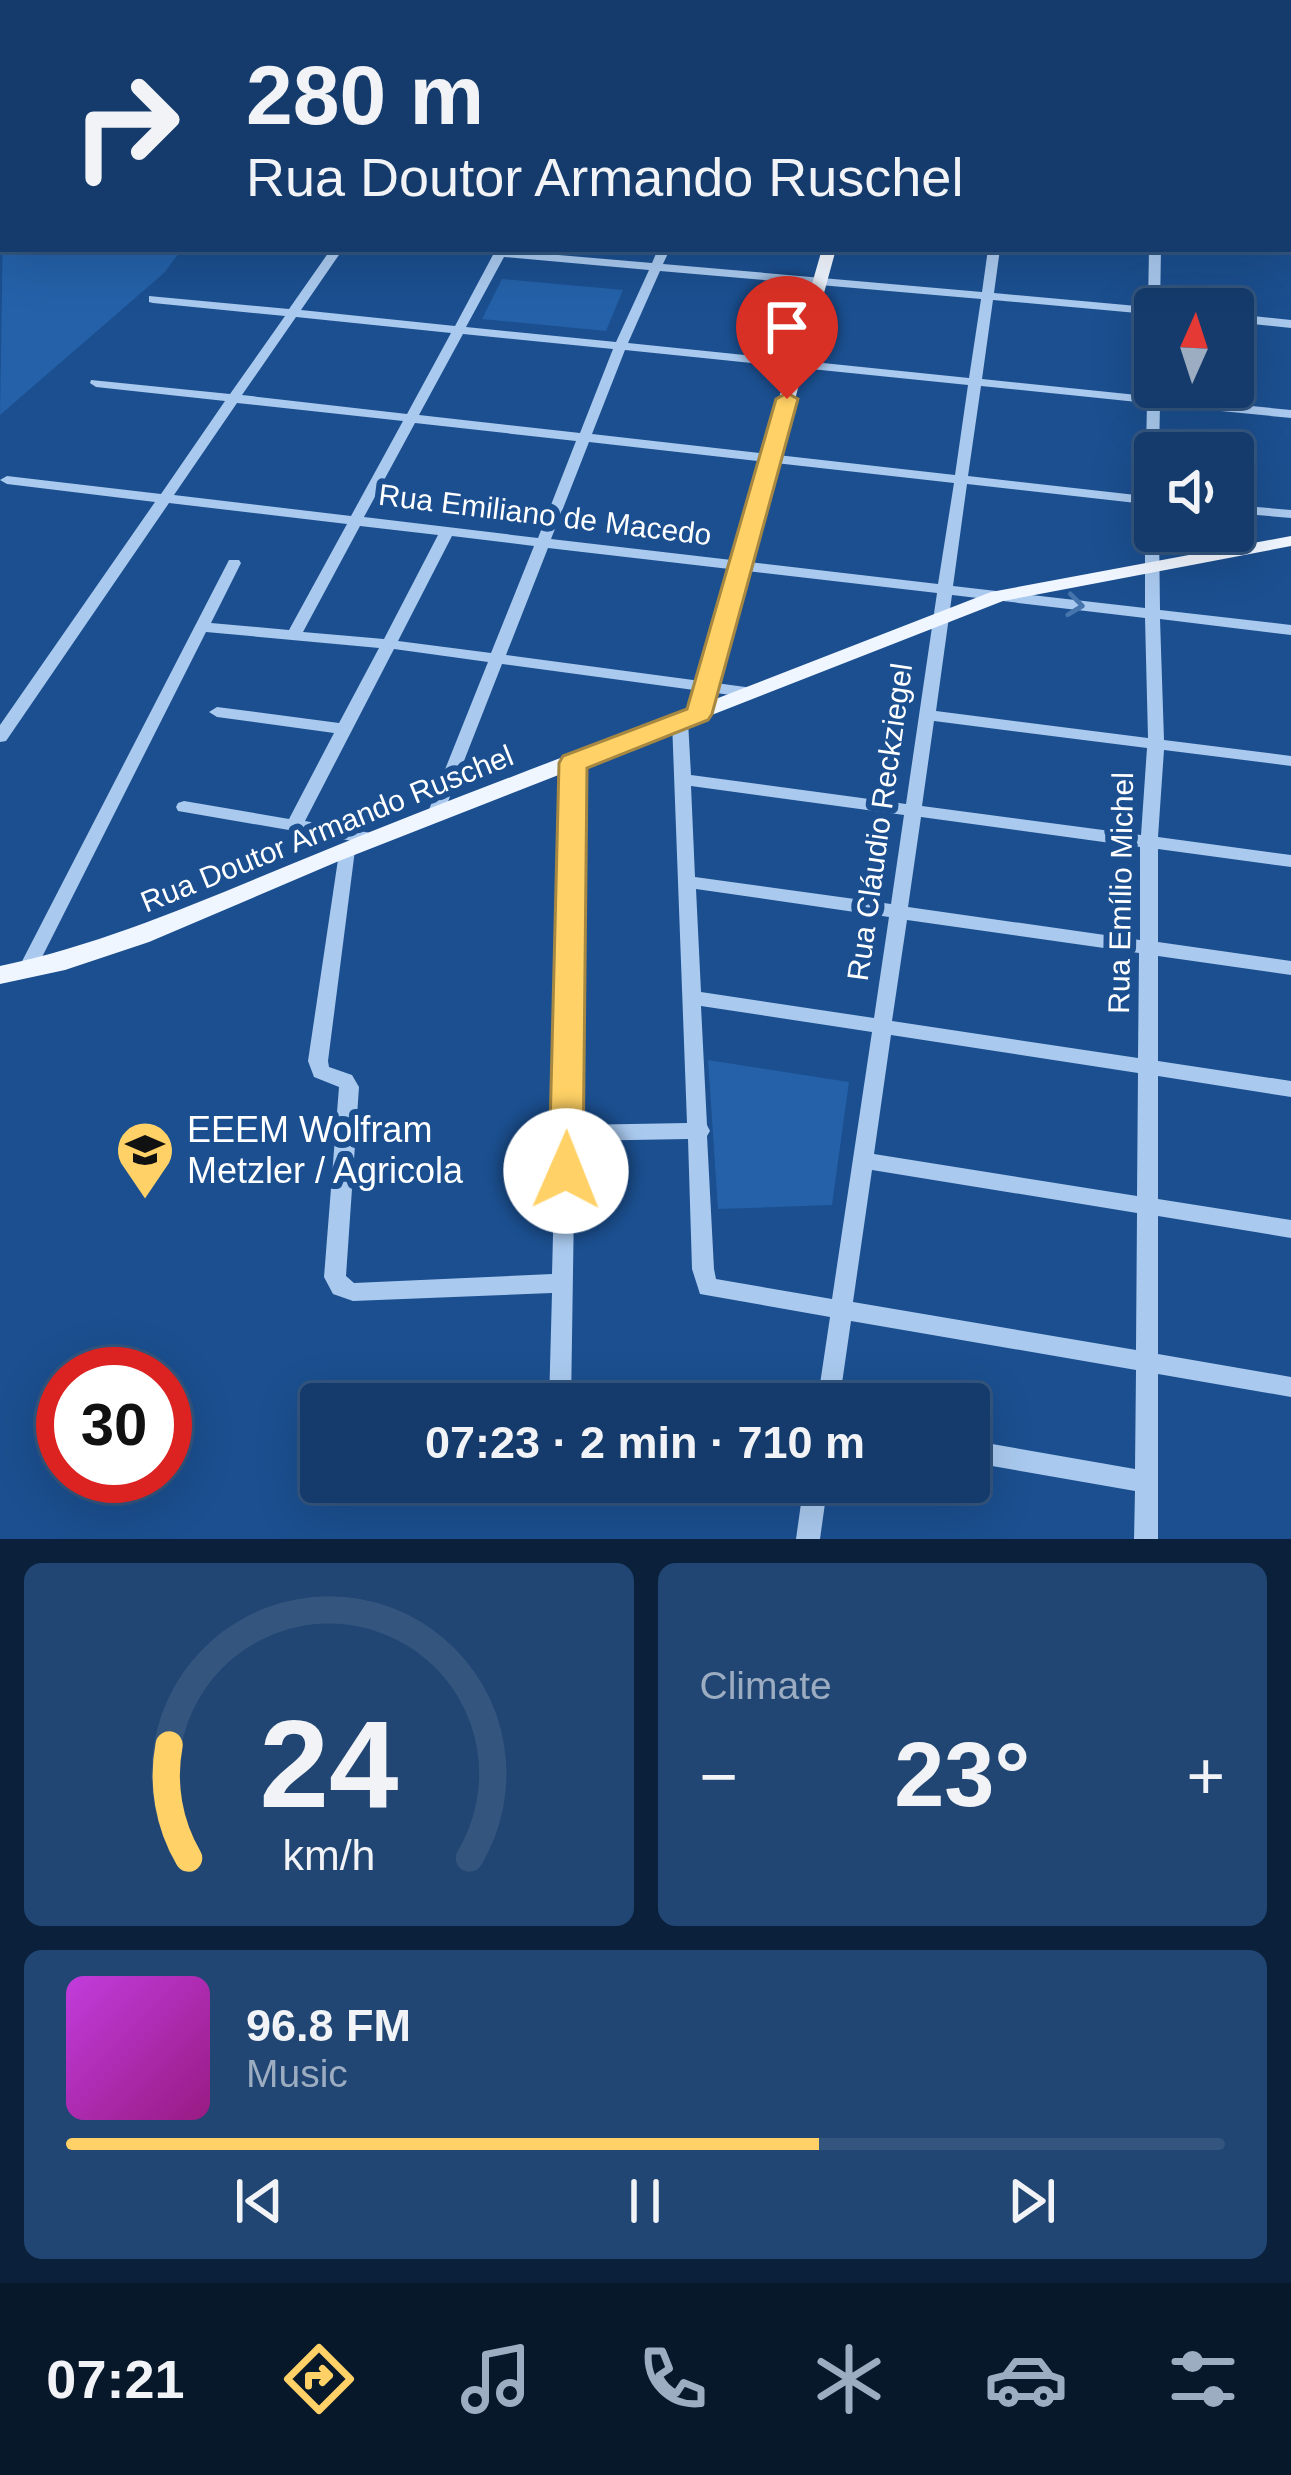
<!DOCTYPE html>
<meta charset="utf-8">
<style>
:root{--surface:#143b6b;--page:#214673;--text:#f1f3f6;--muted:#9dadc1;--line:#33557e;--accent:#ffd166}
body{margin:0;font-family:Arial,sans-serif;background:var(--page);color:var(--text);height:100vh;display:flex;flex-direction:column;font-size:45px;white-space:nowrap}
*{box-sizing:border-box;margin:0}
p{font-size:39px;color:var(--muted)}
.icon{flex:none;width:66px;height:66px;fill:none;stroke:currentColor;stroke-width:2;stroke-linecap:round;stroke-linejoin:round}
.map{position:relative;height:1539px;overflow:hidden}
.sheet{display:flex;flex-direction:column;gap:24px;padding:24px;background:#0b203b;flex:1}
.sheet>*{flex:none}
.banner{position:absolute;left:0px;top:0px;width:1293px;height:252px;box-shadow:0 12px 48px #0002,0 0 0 3px var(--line);background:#143b6b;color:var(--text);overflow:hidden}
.needle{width:78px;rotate:3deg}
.fabs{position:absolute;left:1134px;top:288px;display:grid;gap:24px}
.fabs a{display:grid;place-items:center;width:120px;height:120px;border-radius:12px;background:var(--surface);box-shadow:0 12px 48px #0002,0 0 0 3px var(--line);font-size:60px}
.speed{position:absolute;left:36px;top:1347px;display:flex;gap:24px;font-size:60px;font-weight:700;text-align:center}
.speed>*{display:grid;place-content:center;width:156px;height:156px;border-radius:50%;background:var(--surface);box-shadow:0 12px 48px #0002,0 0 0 3px var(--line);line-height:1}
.speed .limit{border:18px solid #d22;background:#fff;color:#111}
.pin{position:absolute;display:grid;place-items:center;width:102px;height:102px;color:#fff;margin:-123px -51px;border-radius:50% 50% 50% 0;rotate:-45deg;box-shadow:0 0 12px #0007}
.pin .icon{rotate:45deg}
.me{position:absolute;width:132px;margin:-66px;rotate:1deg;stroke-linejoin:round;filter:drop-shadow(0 0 9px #0008)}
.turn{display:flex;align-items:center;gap:42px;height:252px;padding:0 48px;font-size:54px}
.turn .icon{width:156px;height:156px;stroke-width:2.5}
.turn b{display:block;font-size:84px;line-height:102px}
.big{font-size:90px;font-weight:800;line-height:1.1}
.sheet .widget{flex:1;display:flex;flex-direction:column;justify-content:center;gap:18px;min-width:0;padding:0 42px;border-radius:18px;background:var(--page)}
.sheet .dial{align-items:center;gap:0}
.dial svg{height:312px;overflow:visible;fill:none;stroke:var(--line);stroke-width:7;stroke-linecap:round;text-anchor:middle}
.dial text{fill:var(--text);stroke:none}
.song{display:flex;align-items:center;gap:36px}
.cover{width:144px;height:144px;border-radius:18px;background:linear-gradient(135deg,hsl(290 70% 55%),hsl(310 70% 35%))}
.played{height:12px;border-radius:6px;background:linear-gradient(90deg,var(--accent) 65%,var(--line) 65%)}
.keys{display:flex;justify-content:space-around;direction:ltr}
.heat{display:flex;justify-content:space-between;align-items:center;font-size:66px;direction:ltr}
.sheet .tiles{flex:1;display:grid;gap:24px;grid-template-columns:1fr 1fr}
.widget:last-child{grid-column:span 2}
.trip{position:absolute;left:300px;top:1383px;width:690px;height:120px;border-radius:12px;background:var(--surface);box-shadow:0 12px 48px #0002,0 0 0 3px var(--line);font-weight:800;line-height:120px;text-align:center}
.menu{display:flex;height:192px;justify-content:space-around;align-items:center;background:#08182b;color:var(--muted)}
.menu .icon{width:84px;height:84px}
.menu .on{color:var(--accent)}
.menu b{font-size:54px;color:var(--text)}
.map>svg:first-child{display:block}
.green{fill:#2461a8}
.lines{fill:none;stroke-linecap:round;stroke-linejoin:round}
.minor{fill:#a9c9ee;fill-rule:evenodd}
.major{fill:#f0f6ff;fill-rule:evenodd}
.oneway{stroke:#4674ac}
.route{fill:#ffd166;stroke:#a68842;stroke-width:3}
.labels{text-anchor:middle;stroke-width:12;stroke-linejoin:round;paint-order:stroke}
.street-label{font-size:30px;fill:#fff;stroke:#1b4f8f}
.near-poi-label{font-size:36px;fill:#fff;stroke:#1b4f8f;text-anchor:start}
</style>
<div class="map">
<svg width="1291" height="1539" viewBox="0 0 1291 1539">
<rect width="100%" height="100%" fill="#1b4f8f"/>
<g class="green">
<polygon points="3,225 3,249 182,249 164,273 0,415"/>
<polygon points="502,279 623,290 606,331 482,319"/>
<polygon points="708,1060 849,1082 832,1205 718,1209"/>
</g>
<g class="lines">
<g class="minor">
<polygon points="36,0 46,0 44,3 34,3"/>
<polygon points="105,0 115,0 113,3 103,3"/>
<polygon points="231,0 241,0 238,3 228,3"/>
<polygon points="255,0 265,0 266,3 256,3"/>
<polygon points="496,0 506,0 504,3 494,3"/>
<polygon points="567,0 608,0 616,3 575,3"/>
<polygon points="636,0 646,0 644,3 634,3"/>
<polygon points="687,0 697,0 696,3 686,3"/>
<polygon points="1029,0 1074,0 1083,3 1038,3"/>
<polygon points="1199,0 1209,0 1210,3 1200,3"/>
<rect x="1290" y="16" width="1" height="6"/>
<polygon points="3,49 3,58 0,59 0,50"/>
<rect x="1290" y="65" width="1" height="6"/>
<rect x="0" y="109" width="3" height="6"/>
<polygon points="3,130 3,138 0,139 0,131"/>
<rect x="0" y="173" width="3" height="7"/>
<rect x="0" y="211" width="3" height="9"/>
<path d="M331 249H343L301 310 455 326 494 253 500 250 652 263 658 249H670L663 264 982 292 988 249H1000L994 293 1148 307 1149 249H1161L1160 309H1155V387H1160V397L1291 410V418L1160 405 1159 453H1155V531H1159L1160 610 1291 625V635L1160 619 1164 740 1291 756V766L1164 750 1158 837 1291 855V867L1158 849V942L1291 961V975L1158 956V1061L1291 1081V1097L1158 1076V1199L1291 1220V1238L1158 1216V1354L1291 1377V1397L1158 1374V1539H1134L1135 1491 969 1462V1440L1135 1469 1136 1370 851 1321 839 1404H817L830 1317 700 1294 692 1269 688 1139 575 1141 571 1404H549L552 1293 353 1301 333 1294 324 1277 339 1087 314 1077 308 1061 340 846H352L355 850 328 1061 329 1067 352 1075 359 1087 346 1276 354 1283 552 1274 565 763 573 758 581 763 576 1125 687 1123 672 721 680 716 688 721 691 775 906 804 937 593 548 548 506 655 753 688 761 693 753 698 502 664 442 817 434 823 426 817 488 662 394 649 305 821 382 835 385 839 376 845 178 811 176 807 178 803 184 801 289 819 334 733 217 717 209 712 217 707 339 723 379 648 206 632 35 971 33 976H19L17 971 229 560H239L241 563 211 623 289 630 347 524 169 503 6 741 0 742V725L155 502 7 484 0 480 7 476 161 494 225 401 96 387 90 383 91 380 230 394 285 316 153 303 149 302V296L289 309ZM504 257 649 270 616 342 466 327ZM660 271 981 299 969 378 628 343ZM993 300 1148 314 1147 396 982 379ZM296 317 451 333 407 414 242 395ZM463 334 613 349 580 433 419 415ZM625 350 968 385 955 475 592 434ZM981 386 1147 403 1145 496 968 476ZM237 403 403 421 351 516 174 495ZM415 423 576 441 538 538 364 517ZM589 442 954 483 938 584 551 539ZM967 484 1145 504V608L953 586ZM360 526 438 535 384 639 303 632ZM452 536 534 546 491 653 398 641ZM952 595 1145 618 1148 738 936 711ZM934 721 1147 748 1141 835 922 806ZM691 786 904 815 891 904 695 877ZM921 817 1140 847V940L908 907ZM696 889 889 917 874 1018 701 992ZM907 920 1139 953 1138 1058 892 1021ZM701 1006 872 1032 832 1299 716 1279 714 1269 707 1136 710 1131 707 1125ZM891 1035 1138 1073 1137 1196 874 1154ZM872 1170 1137 1213 1136 1350 853 1302Z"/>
<polygon points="1233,314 1291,320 1291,328 1233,322"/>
<polygon points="1233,505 1291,510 1291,518 1233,513"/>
<polygon points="539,1482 563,1482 553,1502 545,1505 537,1502 533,1494"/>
<polygon points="804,1482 828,1482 820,1539 796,1539"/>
</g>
<g class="major">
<polygon points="892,0 904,0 903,3 891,3"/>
<path d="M822 249H836L713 700 991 592 1291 536V546L1003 601 339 861 149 942 65 970 0 984V966C113 942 214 895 321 852 443 802 567 756 690 708Z"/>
</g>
</g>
<defs><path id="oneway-chevron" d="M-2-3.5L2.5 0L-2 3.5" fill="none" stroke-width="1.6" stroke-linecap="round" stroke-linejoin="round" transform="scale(3)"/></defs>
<use class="oneway" href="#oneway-chevron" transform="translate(1075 605) rotate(7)"/>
<polygon class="route" points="787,393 798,399 712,714 708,720 587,768 583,1171 578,1180 566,1184 554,1180 549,1171 559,763 563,756 687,709 776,399"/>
<defs>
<symbol id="university-pin" viewBox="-11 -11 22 30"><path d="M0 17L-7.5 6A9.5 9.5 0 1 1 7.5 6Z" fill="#ffd166" stroke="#1b4f8f"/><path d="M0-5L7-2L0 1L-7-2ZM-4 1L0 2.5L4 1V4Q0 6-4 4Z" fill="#111"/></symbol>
</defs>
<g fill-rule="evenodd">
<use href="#university-pin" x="112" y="1117" width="66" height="90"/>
</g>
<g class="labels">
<g class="street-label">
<text transform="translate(545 515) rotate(7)" y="10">Rua Emiliano de Macedo</text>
<text transform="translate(880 822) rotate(-82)" y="10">Rua Cláudio Reckziegel</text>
<text transform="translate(327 829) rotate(-22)" y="10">Rua Doutor Armando Ruschel</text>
<text transform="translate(1121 893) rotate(-89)" y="10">Rua Emílio Michel</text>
</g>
<g class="near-poi-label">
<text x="187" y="1142">EEEM Wolfram<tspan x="187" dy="41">Metzler / Agricola</tspan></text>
</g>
</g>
</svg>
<div class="fabs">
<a><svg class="needle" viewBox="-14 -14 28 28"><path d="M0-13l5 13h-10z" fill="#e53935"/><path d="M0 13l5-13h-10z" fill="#9dadc1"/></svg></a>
<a><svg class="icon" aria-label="sound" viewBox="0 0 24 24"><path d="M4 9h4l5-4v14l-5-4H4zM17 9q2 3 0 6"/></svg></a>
</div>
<div class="speed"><div class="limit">30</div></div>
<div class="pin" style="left:787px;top:399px;background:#d93025"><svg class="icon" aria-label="arrive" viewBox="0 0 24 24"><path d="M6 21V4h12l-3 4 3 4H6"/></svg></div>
<svg class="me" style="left:566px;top:1171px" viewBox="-20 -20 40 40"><circle r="19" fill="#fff"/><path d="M0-13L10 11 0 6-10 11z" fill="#ffd166"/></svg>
<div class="trip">07:23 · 2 min · 710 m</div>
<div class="banner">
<div class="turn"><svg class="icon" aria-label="right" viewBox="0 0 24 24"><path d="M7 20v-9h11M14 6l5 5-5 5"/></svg><div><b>280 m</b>Rua Doutor Armando Ruschel</div></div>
</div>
</div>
<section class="sheet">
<div class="tiles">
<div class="widget dial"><svg viewBox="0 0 100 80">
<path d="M14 69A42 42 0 1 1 86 69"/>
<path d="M14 69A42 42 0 0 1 9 40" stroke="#ffd166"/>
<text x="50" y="56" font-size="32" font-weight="700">24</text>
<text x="50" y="72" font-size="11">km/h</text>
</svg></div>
<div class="widget"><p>Climate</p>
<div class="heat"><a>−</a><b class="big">23°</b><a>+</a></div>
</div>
<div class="widget">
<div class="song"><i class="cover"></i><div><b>96.8 FM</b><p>Music</p></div></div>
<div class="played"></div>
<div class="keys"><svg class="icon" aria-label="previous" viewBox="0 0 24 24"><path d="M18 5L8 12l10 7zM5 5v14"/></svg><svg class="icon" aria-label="pause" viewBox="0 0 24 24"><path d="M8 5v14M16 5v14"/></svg><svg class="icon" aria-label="next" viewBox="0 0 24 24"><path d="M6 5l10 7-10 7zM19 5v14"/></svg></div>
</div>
</div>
</section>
<nav class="menu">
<b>07:21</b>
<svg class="icon on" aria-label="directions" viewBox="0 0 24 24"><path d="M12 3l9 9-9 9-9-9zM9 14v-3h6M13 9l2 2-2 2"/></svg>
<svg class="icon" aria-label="music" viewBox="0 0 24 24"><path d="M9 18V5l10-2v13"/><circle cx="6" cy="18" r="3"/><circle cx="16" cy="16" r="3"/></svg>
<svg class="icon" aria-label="phone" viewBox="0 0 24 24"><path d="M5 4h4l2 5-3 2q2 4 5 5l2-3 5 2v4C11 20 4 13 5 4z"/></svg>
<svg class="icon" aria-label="climate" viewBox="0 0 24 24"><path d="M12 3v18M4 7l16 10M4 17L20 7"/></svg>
<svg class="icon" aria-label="car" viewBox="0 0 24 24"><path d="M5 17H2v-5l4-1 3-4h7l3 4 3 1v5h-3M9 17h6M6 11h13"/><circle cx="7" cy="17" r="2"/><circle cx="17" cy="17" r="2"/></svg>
<svg class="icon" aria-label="filters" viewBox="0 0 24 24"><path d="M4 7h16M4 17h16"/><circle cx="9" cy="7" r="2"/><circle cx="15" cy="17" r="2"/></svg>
</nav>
